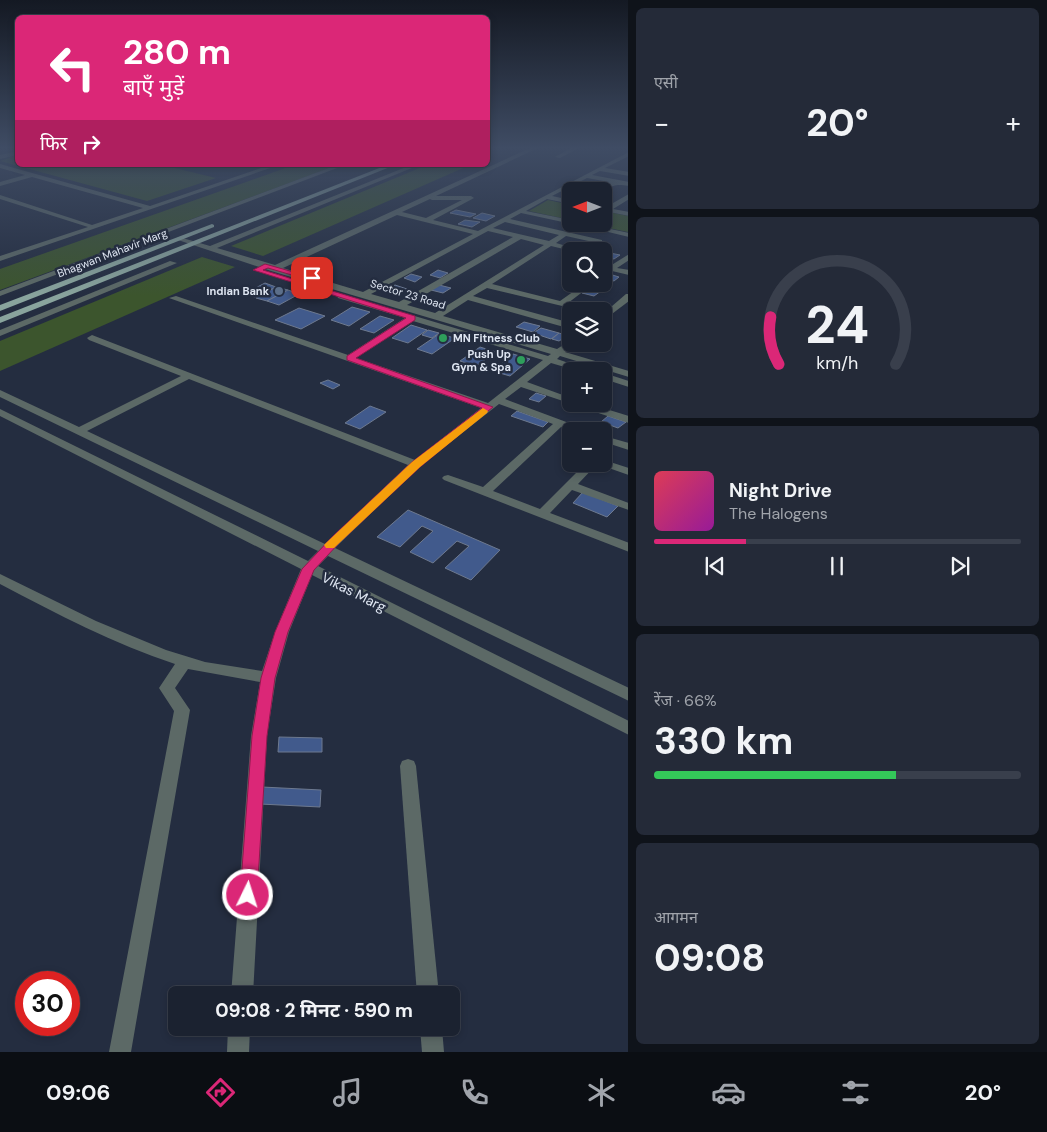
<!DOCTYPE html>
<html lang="hi">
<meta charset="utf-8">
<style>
:root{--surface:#1b2230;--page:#242a38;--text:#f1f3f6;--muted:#a0a4ab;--line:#393f4c;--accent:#db2777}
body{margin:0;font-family:"DM Sans","Noto Sans Devanagari",sans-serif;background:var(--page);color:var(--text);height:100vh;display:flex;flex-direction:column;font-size:19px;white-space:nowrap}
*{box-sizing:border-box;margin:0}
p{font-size:16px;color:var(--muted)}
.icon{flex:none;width:28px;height:28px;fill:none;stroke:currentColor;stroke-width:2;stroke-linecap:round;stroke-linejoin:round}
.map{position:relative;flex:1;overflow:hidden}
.drawer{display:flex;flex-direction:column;gap:8px;padding:8px;background:#0f131a;width:419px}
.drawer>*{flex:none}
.top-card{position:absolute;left:15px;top:15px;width:475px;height:152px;border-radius:8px;box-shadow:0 2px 8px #0003,0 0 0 1px var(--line);background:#db2777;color:#fff;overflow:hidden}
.needle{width:32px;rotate:270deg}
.buttons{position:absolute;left:562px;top:182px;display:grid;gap:10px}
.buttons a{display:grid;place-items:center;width:50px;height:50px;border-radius:8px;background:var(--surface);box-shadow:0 2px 8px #0003,0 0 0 1px var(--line);font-size:25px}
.speed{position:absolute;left:15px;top:971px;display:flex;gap:10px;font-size:25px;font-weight:700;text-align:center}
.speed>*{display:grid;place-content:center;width:65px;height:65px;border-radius:50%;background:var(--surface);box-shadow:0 2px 8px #0003,0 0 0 1px var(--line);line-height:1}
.speed .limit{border:8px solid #d22;background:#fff;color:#111}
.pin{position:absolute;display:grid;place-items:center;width:42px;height:42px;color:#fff;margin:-21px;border-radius:10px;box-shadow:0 2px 8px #0006}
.me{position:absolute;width:55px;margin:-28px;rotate:4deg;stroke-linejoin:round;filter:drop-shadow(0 0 4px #0008)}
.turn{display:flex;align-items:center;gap:18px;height:105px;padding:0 25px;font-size:22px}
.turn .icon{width:65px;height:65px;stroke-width:2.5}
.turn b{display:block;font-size:35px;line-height:42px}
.then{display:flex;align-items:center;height:48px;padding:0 25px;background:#0003;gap:10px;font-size:19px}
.big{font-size:38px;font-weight:700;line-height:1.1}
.drawer .widget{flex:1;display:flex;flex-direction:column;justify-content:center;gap:8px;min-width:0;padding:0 18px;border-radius:8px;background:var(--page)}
.drawer .dial{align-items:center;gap:0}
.dial svg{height:130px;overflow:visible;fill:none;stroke:var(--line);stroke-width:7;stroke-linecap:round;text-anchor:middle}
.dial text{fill:var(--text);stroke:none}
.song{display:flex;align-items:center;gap:15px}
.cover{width:60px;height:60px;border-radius:8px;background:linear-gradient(135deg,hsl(350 70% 55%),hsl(300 70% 35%))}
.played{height:5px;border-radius:2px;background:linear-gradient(90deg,var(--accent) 25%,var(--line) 25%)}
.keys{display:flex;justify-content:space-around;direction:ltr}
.heat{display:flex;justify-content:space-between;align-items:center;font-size:28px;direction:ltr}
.charge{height:8px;border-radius:4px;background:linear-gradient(90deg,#34c759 66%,var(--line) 0)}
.trip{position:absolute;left:168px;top:986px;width:292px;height:50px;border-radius:8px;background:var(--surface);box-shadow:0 2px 8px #0003,0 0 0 1px var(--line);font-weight:700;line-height:50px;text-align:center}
.tab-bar{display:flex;height:80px;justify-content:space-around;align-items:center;background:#0b0e13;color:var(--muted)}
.tab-bar .icon{width:35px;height:35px}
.tab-bar .selected{color:var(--accent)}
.tab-bar b{font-size:22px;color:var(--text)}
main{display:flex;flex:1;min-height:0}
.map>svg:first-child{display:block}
.green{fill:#3c552d}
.building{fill:#415a8c;stroke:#6d798f}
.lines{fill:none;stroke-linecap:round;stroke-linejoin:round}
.minor{fill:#5c6966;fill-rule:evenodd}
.major{fill:#89a49d;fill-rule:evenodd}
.route{fill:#db2777;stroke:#8e194d}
.slow{fill:#f59e0b}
.service-dot{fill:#5c6f8a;stroke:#242d40;stroke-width:2}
.leisure-dot{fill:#2e9e5b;stroke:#242d40;stroke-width:2}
.labels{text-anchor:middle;stroke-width:5;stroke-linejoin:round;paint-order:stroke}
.far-street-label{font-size:11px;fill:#dee5f1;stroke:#242d40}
.far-poi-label{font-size:11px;font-weight:bold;fill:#dee5f1;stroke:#242d40;text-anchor:end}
.street-label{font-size:14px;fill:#dee5f1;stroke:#242d40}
</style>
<main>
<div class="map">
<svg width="629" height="1052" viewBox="0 0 629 1052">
<rect width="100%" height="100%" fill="#242d40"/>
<g class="green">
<polygon points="17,155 18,165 162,165 216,178 147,201 0,161"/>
<polygon points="294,165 338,165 0,290 0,269"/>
<polygon points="427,165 470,165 263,256 231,246"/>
<polygon points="548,200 571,205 571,220 529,211"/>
<polygon points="604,211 628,216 628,232 589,224 604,224"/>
<polygon points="202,257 235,267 0,371 0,341"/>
</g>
<g class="building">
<polygon points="456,210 476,214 470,217 450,213"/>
<polygon points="482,213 495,216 486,221 473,218"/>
<polygon points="465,220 480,222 472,227 458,224"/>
<polygon points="610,253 620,255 614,259 604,257"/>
<polygon points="438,270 448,273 440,278 430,275"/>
<polygon points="606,273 619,277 614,281 604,278"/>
<polygon points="411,274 422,277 415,282 404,278"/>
<polygon points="265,283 276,287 255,297 244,294"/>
<polygon points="395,285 407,289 399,294 386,290"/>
<polygon points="439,285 451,288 443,293 431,290"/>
<polygon points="276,287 288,290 267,301 256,298"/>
<polygon points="589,288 601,291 594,296 582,293"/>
<polygon points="288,290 299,294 279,305 267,301"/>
<polygon points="424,297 436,300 430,304 418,301"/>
<polygon points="352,307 370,312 349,326 331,320"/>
<polygon points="299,308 325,316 301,329 275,320"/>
<polygon points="380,316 394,320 374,333 360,329"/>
<polygon points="524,322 540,326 533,332 516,327"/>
<polygon points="411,325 427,330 408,343 392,338"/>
<polygon points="541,328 559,333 551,339 533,333"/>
<polygon points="428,330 439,333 432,338 422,335"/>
<polygon points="559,333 567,336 559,341 552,339"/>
<polygon points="439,334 455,338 432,354 417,349"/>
<polygon points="480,347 496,352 476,366 460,361"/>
<polygon points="513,354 530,359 510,376 493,371"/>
<polygon points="328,380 340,385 333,389 320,383"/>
<polygon points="536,393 546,396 539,402 529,399"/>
<polygon points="370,406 386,412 360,429 345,423"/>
<polygon points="517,411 548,422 543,427 511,416"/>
<polygon points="608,416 626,422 618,428 601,422"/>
<polygon points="583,492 618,506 607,517 573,503"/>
<polygon points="408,510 500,550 471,580 445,568 469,546 457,541 433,563 410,552 433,531 422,526 400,547 377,537"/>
<polygon points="279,737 322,738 322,752 278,752"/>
<polygon points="262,787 321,790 320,807 260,804"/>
</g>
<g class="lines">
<g class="minor">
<path d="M530 148H538L436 196H471L474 198 433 220 478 231 629 152V156L605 168 629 172V176L600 171 592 175 629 182V186C609 182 611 191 595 191L609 182 587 178 552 196 571 200V204L547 199 526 211 571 220 572 224 521 213 510 219 602 240V244L566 236 556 243 584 251H572L551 246 492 284 560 301 584 284H593L568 303 596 311H583L487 288 473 296 571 323V329L468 300 443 316 557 349 571 340V344H575L565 352 629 371V377L560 356 557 359 592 371H578L551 363 527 382 571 398 572 404 521 387 505 399 585 429 586 431H572L561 427 493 491 540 509 585 464H597L578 484 629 503V510L572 490 550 513 629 543V552L444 480 442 478 444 476 448 475 483 487 553 424 499 404 420 466 335 548 629 688V701L328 556 318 566 629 721V735L312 575 289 632 276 678 267 736 253 995H231L251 736 260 682 188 669 175 688 190 710 131 1052H109L174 711 159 688 175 664C114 644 57 614 0 584V574L96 621 166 650 205 662 262 671 275 632 301 569 0 416V409L308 561 318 551 0 397V390L79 427 181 376 89 340 87 338 92 335 415 460 481 408 169 298 176 296 348 355 405 318 338 298 337 296 341 294 548 356 551 354 271 271 175 239 179 237 210 246 411 165H419L217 248 275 265ZM430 199 432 200H462L426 218 402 212ZM397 215 473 234 363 292 283 268ZM505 222 559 235 549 241 493 228ZM488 231 513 237 399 302 371 294ZM521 239 544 245 435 313 407 305ZM413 321 543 360 488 403 356 358ZM189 379 408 465 325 544 87 431Z"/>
<polygon points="571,148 579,148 560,158 555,157"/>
<polygon points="18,151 18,155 0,159 0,155"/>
<polygon points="0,164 150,206 270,165 279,165 0,261 0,256 88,227 0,199 0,195 92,225 143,208 32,177 0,186 0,182 25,175 0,168"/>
<polygon points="337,165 345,165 0,296 0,291"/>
<polygon points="629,194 629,199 613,209 629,212 629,216 604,211 604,207 606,207"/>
<polygon points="575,224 587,224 629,233 629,237"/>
<polygon points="629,254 629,260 617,268 629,270 629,275 612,271 604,275 604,265 610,266"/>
<polygon points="170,261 177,263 0,336 0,330"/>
<polygon points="626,294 629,294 629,301 604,320 604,313"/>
<polygon points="604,373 629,381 629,387 604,379"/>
<polygon points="576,404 590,404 629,416 629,423 577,406"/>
<polygon points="604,436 629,443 629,450 604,442"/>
<polygon points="604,460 629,468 629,475 600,465 599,464 604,464"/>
<polygon points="408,759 414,761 416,766 439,995 417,995 400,766 402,761"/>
<polygon points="228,1028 250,1028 249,1052 227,1052"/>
<polygon points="420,1028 442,1028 444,1052 422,1052"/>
</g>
<g class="major">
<polygon points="387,165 395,165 0,323 0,317"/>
<polygon points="212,224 214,225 214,227 0,311 0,305"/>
</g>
</g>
<linearGradient id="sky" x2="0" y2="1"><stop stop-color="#141923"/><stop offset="0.5" stop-color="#3f4c64"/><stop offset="1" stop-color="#3f4c64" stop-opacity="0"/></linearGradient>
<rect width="629" height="296" fill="url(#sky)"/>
<polygon class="route" points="265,264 315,278 312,281 268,268 263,270 415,316 415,320 356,358 493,407 420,467 340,542 314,570 288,632 275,678 267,736 257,895 255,901 248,904 242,901 240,895 252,736 261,678 275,632 302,569 332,537 412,462 482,408 347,360 347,356 406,318 253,270"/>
<polygon class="slow" points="483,408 488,411 487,413 420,467 334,548 326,548 324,545 326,543 412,462"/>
<circle class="service-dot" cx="279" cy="291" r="5"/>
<g class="leisure-dot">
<circle cx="443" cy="338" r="5"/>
<circle cx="521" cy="360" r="5"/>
</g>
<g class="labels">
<g class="far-street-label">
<text transform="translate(112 253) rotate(-21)" y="4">Bhagwan Mahavir Marg</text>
<text transform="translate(408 294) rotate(17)" y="4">Sector 23 Road</text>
</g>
<g class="far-poi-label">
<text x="269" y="295">Indian Bank</text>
<text x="453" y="342" text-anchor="start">MN Fitness Club</text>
<text x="511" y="358">Push Up<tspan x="511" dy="13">Gym &amp; Spa</tspan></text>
</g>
<g class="street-label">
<text transform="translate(354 592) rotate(27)" y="5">Vikas Marg</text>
</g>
</g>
</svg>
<div class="buttons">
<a><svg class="needle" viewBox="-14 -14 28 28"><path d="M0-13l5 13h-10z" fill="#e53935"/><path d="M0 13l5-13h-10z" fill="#a0a4ab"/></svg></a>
<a><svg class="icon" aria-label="search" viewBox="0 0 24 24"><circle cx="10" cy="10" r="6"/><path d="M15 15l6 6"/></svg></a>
<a><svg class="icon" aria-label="layers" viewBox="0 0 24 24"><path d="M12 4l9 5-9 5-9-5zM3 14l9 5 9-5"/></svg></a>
<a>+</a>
<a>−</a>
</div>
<div class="speed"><div class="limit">30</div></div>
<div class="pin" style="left:312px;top:278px;background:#d93025"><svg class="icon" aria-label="arrive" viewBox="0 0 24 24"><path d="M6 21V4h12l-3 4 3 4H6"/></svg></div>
<svg class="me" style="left:248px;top:895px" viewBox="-20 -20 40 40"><circle r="17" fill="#db2777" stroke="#fff" stroke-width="3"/><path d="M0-11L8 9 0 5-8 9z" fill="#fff"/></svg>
<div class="trip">09:08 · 2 मिनट · 590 m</div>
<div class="top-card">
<div class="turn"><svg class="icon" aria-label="left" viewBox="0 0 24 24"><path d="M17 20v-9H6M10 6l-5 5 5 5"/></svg><div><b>280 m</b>बाएँ मुड़ें</div></div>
<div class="then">फिर<svg class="icon" aria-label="right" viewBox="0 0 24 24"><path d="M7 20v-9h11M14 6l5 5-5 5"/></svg></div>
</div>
</div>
<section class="drawer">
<div class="widget"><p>एसी</p>
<div class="heat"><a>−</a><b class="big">20°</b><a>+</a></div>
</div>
<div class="widget dial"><svg viewBox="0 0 100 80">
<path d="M14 69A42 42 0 1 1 86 69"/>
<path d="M14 69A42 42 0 0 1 9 40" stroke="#db2777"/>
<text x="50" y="56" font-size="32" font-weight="700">24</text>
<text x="50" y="72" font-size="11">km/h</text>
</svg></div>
<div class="widget">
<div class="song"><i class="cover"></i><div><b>Night Drive</b><p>The Halogens</p></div></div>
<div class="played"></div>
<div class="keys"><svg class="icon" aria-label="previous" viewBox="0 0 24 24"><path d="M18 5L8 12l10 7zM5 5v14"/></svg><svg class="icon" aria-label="pause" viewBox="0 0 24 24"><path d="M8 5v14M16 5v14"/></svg><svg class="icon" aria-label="next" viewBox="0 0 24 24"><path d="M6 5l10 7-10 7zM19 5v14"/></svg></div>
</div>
<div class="widget"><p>रेंज · 66%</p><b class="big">330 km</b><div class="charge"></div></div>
<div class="widget"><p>आगमन</p><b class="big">09:08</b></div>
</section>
</main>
<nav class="tab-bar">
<b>09:06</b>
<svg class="icon selected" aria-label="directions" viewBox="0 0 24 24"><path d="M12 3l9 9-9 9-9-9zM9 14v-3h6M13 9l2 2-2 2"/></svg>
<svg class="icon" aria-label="music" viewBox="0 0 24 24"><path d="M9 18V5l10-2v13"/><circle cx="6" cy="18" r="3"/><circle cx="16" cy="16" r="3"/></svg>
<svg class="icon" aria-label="phone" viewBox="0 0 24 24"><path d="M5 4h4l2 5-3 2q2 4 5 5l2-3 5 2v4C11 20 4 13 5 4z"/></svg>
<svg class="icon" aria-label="climate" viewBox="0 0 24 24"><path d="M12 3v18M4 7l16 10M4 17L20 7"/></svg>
<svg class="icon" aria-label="car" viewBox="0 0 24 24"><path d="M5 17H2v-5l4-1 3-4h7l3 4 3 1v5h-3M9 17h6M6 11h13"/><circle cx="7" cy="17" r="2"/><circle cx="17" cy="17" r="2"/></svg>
<svg class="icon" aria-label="filters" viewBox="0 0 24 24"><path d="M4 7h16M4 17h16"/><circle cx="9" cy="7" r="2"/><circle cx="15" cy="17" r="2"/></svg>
<b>20°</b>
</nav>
